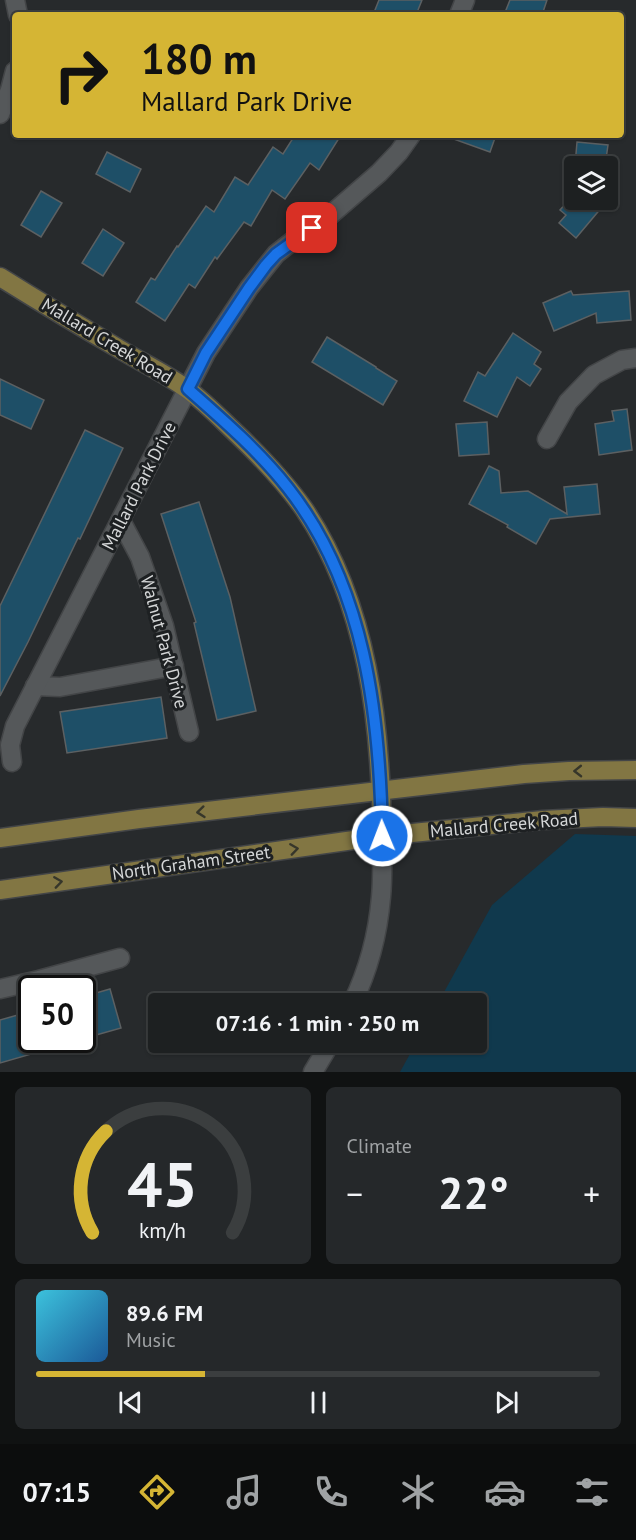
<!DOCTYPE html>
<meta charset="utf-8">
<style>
:root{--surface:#1d2021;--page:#25282a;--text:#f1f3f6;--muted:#a0a3a5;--line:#3b3e3f;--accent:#d5b534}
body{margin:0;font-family:"PT Sans",sans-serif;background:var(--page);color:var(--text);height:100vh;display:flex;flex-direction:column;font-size:22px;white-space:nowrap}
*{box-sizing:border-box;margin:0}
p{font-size:20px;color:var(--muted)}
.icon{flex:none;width:33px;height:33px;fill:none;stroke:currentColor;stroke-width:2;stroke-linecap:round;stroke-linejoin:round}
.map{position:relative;height:1072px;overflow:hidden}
.panel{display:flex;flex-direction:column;gap:15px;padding:15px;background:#101212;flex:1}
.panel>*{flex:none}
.guide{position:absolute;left:12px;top:12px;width:612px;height:126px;border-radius:6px;box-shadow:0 2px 4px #0004,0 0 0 2px var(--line);background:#d5b534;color:#111;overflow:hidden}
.buttons{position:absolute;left:564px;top:156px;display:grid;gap:12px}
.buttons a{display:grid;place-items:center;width:54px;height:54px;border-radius:6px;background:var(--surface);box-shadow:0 2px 4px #0004,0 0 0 2px var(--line);font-size:30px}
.speed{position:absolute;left:18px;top:975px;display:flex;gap:12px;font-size:30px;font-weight:700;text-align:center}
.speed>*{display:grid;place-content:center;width:78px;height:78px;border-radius:50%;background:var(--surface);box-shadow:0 2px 4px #0004,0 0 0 2px var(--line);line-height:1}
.speed .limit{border:3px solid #111;border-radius:9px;background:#fff;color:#111}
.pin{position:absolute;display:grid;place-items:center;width:51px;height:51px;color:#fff;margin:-26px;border-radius:12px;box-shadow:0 3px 9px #0006}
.me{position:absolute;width:66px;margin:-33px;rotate:359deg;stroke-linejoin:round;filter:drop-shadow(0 0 4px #0008)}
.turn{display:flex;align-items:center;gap:21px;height:126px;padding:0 30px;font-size:27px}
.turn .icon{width:78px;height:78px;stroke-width:2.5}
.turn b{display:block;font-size:42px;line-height:51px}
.big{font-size:45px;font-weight:800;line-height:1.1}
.panel .card{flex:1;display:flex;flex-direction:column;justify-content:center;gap:9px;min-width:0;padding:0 21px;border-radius:9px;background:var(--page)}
.panel .dial{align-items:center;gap:0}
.dial svg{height:156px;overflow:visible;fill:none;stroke:var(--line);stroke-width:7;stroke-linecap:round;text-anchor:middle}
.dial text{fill:var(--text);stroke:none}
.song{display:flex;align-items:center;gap:18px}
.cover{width:72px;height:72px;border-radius:9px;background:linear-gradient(135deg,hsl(190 70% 55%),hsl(210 70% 35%))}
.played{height:6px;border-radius:3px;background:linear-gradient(90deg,var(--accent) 30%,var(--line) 30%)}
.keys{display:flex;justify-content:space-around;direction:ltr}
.heat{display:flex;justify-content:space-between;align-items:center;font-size:33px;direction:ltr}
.panel .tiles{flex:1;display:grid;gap:15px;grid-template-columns:1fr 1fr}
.card:last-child{grid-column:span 2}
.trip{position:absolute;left:148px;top:993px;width:339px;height:60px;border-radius:6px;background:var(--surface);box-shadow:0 2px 4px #0004,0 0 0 2px var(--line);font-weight:800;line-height:60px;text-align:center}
.menu{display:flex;height:96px;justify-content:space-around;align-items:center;background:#0c0d0d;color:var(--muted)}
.menu .icon{width:42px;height:42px}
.menu .current{color:var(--accent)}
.menu b{font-size:27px;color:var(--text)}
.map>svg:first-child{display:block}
.green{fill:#10394d}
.building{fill:#1e4f67;stroke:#5c6062;stroke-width:1.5}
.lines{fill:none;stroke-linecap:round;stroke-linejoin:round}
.minor-casing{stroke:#434547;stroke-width:21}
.major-casing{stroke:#434547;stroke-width:21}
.minor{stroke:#55585a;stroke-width:18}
.major{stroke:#827643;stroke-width:18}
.oneway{stroke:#36362a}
.route-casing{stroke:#114b97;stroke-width:15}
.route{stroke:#1a73e8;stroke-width:10}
.labels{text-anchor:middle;stroke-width:6;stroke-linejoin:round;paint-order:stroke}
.street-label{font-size:18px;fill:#d5d7d8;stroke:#1d2022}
</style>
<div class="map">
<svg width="636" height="1072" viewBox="0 0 636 1072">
<rect width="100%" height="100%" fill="#272a2c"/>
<polygon class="green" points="575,834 636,836 636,1072 400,1072 416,1043 477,1042 477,1004 438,1003 492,905"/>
<g class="building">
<polygon points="379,0 422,0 416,15 373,15"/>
<polygon points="510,0 547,0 542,15 504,15"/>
<polygon points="295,135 341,135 319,170 310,163 285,199 272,190 251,226 244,222 217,259 215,257 195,288 189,284 165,321 136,302 151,278 155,280 177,246 178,247 206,206 214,212 235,177 248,185 273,147 283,154"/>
<polygon points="448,135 496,135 490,152 448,137"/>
<polygon points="577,142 608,145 605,166 575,166"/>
<polygon points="107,152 141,169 130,192 96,174"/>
<polygon points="41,191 62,203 41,237 21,225"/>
<polygon points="569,200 593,200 602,207 576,238 559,223 566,215 560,210"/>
<polygon points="103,229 124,243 103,276 82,263"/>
<polygon points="571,291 573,295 629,291 631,320 597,323 596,313 554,331 543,303"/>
<polygon points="513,333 541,352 534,364 541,369 530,386 517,377 497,417 464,401 478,372 485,376"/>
<polygon points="327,337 376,367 376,368 397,381 383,405 312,362"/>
<polygon points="0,379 44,400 31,429 0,415"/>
<polygon points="627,409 632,450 599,455 595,424 614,421 612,411"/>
<polygon points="487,422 489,454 459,456 456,424"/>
<polygon points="85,430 123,448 80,539 78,538 28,642 0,696 0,606"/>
<polygon points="489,466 499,471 501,493 528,491 567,514 564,487 597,484 600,514 550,519 536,544 507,527 508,525 469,504"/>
<polygon points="199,502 230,597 256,711 217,720 194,623 196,622 161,514"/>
<polygon points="161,697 167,738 67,753 60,712"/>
<polygon points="110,989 121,1028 82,1039 82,997"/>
<polygon points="32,1011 32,1040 66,1040 66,1044 0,1063 0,1020"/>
</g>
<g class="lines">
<defs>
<g id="minor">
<polyline points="15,0 18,15"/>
<polyline points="459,15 465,0"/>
<polyline points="0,114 10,90 15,71"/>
<polyline points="547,439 568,402 594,375 622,360 636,358"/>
<polyline points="121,521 140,557 164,626 189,732"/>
<polyline points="35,686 60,687 174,666"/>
<polyline points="12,762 10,745 15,726 206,353 249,288 276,254 295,239 328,217 379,173 399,152 411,135"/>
<polyline points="0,989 39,980 120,958"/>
<path d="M352 1004C368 971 378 933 381 897 383 877 382 856 382 836"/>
<polyline points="313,1072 331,1042"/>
</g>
<g id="major">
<path d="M0 277C40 302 80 326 121 350 143 363 166 374 187 389 205 402 222 420 238 435 262 458 285 482 304 509 368 604 381 725 382 836"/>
<polyline points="0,838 139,819 524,774 569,771 636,770"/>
<polyline points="0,890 382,836 543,820 603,817 636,818"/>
</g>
</defs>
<use href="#minor" class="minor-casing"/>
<use href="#major" class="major-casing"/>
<use href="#minor" class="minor"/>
<use href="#major" class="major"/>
</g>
<defs><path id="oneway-chevron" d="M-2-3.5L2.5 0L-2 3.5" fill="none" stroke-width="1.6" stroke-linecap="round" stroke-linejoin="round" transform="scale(1.5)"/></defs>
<g class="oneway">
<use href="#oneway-chevron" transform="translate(578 771) rotate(179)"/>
<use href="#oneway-chevron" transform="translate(201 812) rotate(174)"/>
<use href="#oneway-chevron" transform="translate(294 849) rotate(-8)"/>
<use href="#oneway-chevron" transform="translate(58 882) rotate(-8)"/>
</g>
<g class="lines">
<defs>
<path id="route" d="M312 228 276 254 266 265 249 288 206 353 188 389C221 418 261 453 288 488 365 586 380 715 382 836"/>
</defs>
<use href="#route" class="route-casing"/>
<use href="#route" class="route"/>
</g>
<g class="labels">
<g class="street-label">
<text transform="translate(107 341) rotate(31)" y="6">Mallard Creek Road</text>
<text transform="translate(139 486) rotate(-63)" y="6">Mallard Park Drive</text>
<text transform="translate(164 642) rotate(75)" y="6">Walnut Park Drive</text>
<text transform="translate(504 825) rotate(-5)" y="6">Mallard Creek Road</text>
<text transform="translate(191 863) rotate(-8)" y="6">North Graham Street</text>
</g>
</g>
</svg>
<div class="buttons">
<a><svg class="icon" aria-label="layers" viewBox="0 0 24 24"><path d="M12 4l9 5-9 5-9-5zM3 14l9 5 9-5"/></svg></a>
</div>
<div class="speed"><div class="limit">50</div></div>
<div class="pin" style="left:312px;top:228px;background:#d93025"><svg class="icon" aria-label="arrive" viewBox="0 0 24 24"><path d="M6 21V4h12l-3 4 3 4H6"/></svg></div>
<svg class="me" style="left:382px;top:836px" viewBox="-20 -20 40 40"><circle r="17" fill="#1a73e8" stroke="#fff" stroke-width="3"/><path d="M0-11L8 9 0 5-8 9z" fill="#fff"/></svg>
<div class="trip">07:16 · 1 min · 250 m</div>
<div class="guide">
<div class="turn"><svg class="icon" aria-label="right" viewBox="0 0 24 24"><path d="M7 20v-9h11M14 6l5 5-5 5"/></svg><div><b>180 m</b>Mallard Park Drive</div></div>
</div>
</div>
<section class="panel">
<div class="tiles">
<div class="card dial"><svg viewBox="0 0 100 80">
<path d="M14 69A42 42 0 1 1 86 69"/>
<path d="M14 69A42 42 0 0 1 21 17" stroke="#d5b534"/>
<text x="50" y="56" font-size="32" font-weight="700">45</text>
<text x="50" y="72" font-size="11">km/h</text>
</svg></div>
<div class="card"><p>Climate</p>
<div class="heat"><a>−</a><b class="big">22°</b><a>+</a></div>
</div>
<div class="card">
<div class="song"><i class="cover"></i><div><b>89.6 FM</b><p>Music</p></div></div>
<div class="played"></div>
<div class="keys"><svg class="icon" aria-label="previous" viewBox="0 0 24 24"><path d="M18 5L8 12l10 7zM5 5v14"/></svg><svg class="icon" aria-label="pause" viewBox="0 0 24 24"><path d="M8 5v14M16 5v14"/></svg><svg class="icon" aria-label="next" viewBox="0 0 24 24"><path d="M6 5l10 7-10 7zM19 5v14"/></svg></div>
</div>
</div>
</section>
<nav class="menu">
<b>07:15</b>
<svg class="icon current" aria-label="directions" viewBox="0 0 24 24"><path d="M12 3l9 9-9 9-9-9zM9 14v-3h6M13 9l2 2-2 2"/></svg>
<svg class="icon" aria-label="music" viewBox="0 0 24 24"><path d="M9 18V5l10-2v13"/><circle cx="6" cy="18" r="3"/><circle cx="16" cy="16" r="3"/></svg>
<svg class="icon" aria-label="phone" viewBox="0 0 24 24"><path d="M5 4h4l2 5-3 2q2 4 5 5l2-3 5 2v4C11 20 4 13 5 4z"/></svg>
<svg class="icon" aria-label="climate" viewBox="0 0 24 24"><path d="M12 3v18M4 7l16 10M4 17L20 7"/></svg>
<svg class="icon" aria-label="car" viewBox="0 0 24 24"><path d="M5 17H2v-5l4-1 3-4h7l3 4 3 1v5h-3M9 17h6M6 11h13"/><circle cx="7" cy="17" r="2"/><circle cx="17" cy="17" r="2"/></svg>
<svg class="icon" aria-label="filters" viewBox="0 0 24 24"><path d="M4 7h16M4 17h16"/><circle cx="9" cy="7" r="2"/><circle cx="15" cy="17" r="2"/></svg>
</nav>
